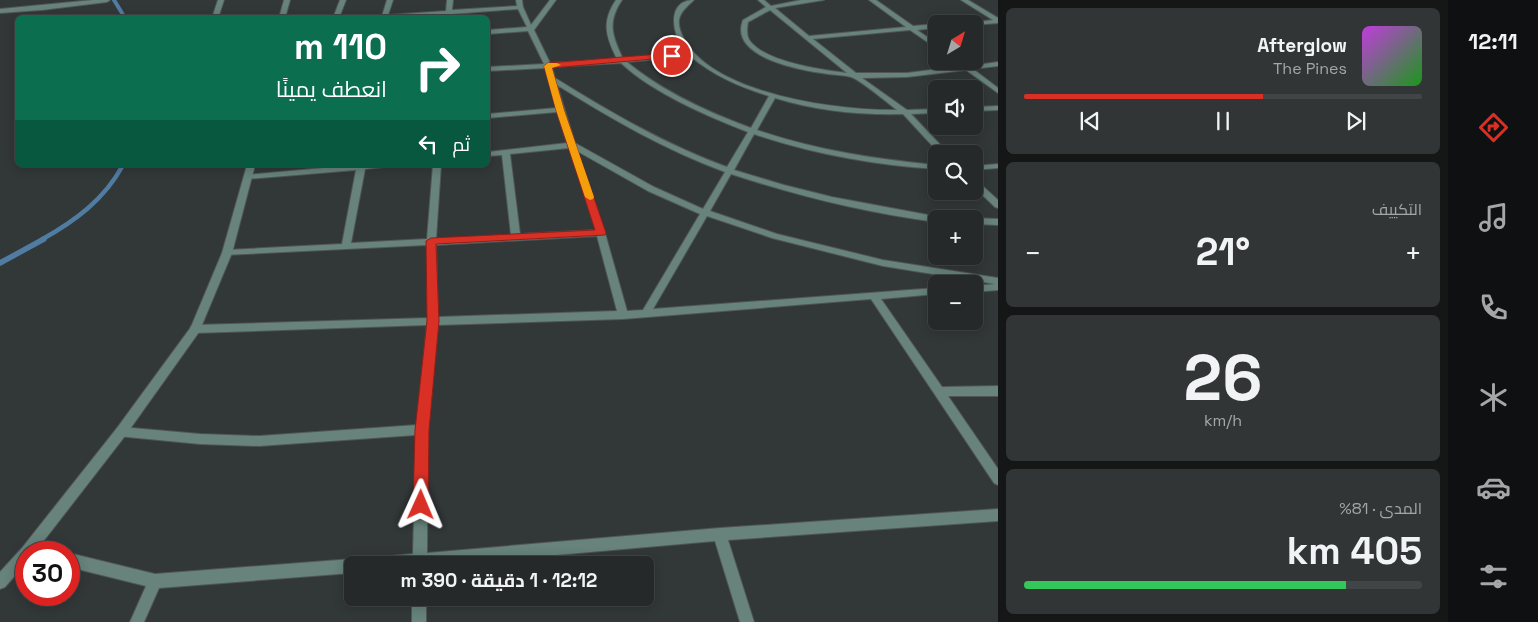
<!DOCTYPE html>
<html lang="ar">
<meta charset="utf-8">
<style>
:root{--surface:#26292a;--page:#323536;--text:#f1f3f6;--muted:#a4a6a8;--line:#424547;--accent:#d93025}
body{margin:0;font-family:"Space Grotesk",Cairo,sans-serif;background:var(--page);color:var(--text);direction:rtl;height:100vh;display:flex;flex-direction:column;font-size:19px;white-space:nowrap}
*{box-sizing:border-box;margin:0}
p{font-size:16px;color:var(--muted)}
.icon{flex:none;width:28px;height:28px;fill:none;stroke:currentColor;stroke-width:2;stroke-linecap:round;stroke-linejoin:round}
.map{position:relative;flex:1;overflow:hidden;direction:ltr}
.drawer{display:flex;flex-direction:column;gap:8px;padding:8px;background:#151717;width:450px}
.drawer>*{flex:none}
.banner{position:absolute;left:15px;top:15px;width:475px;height:152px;border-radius:8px;box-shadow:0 2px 12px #0003,0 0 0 1px var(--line);direction:rtl;background:#0b6e4f;color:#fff;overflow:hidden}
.needle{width:32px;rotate:38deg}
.controls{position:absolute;left:928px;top:15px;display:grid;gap:10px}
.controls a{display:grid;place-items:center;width:55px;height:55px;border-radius:8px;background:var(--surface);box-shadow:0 2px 12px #0003,0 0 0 1px var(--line);font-size:25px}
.speed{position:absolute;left:15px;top:541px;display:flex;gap:10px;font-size:25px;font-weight:700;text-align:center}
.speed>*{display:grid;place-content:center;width:65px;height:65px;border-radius:50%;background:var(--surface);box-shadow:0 2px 12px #0003,0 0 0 1px var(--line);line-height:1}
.speed .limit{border:8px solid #d22;background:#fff;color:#111}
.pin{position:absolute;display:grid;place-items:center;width:42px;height:42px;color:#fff;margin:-21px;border:2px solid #fff;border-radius:50%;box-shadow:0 1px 5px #0007}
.me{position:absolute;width:55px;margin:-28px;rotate:1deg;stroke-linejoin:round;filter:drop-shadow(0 0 4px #0008)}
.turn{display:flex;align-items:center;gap:18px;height:105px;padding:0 20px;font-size:22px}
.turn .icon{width:65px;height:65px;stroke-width:2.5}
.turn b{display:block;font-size:35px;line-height:42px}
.then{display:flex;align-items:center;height:48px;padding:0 20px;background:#0003;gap:10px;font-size:19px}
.big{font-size:38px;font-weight:700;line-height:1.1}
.drawer .widget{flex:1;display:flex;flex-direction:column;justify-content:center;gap:8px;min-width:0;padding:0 18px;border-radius:8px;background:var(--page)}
.drawer .dial{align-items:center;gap:0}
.dial b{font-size:65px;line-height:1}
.song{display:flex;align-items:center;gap:15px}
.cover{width:60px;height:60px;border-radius:8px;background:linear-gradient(135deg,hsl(290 70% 55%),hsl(120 70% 35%))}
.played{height:5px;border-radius:2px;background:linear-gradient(90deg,var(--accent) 60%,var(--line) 60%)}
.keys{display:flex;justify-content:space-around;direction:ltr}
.heat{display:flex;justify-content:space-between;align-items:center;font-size:28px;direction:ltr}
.charge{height:8px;border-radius:4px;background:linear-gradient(90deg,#34c759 81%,var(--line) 0)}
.trip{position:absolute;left:344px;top:556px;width:310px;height:50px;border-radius:8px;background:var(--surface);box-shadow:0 2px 12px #0003,0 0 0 1px var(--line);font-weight:700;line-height:50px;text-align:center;direction:rtl}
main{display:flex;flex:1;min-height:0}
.tabs{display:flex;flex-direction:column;width:90px;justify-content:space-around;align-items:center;background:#0f1011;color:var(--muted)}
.tabs .icon{width:35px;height:35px}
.tabs .active{color:var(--accent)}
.tabs b{font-size:22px;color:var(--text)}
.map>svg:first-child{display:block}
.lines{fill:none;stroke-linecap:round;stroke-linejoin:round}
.stream-far2{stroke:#507ca1;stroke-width:4}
.stream-far1{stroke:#507ca1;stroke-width:4.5}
.stream{stroke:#507ca1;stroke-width:5.5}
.minor-casing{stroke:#515556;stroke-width:2}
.tertiary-casing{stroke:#515556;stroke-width:2}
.minor{fill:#67837c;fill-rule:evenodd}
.tertiary{fill:#67837c;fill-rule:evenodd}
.route{fill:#d93025;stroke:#8d1f18}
.slow{fill:#f59e0b}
</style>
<main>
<nav class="tabs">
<b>12:11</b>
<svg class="icon active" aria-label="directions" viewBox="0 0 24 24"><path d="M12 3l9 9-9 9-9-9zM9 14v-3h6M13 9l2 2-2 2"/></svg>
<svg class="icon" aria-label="music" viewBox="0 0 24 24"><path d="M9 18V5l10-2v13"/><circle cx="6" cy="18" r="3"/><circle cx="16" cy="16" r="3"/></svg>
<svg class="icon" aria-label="phone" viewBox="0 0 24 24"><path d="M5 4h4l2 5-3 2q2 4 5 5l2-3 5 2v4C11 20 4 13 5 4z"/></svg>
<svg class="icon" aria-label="climate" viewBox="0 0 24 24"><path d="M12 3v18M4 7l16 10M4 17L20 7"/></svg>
<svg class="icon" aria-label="car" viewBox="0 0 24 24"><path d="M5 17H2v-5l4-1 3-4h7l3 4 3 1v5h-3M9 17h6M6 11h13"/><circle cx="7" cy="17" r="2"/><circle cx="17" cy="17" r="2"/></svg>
<svg class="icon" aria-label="filters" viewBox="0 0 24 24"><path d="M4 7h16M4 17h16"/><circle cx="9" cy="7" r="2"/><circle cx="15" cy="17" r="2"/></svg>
</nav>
<section class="drawer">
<div class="widget">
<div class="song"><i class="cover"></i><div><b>Afterglow</b><p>The Pines</p></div></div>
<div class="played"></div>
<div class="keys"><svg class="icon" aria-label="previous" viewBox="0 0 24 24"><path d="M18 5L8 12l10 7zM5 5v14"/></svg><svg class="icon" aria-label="pause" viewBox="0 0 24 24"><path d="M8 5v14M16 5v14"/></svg><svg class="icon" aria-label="next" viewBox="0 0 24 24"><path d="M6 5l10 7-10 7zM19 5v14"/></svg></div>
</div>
<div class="widget"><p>التكييف</p>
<div class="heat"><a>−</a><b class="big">21°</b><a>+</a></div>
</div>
<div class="widget dial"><b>26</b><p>km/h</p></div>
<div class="widget"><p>المدى · 81%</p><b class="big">405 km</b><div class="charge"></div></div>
</section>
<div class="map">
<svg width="998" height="622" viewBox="0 0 998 622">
<rect width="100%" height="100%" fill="#323738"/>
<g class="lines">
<polyline class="stream-far2" points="114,0 125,18"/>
<path class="stream-far1" d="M41 240C75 221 104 200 123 165"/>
<polyline class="stream" points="0,263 44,239"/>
<defs>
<g id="minor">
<polygon points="93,0 110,0 107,2 42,10 0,13 0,9"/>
<polygon points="218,0 224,0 218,18 212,18"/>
<polygon points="340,0 346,0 339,18 333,18"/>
<path d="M387 0H393L388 15 446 11 447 0H453L452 10 517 6 516 0H522L523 7 531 25 550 0H556L534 30 550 63 617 59C606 37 601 22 616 0H622C607 22 612 36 623 59L687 52C672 38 665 0 694 0 679 13 674 20 684 39 714 95 840 111 897 110 889 104 859 79 851 77 844 75 835 75 828 74 803 71 728 58 743 20L766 7 758 0H764L771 6 801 0H824L775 8 809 36 906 27 869 0H876L913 26 936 24V28L917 30 936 43V48L910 30 813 39 856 73H907L962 66 965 64 969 66 998 62V66L973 69 998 88V93L966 70 907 77 862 78 907 110 936 109V113L911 114 949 154H940L903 114C860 115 817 111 775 98L757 130C815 150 875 159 936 165V169C875 165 813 154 754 134L734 170 784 185 832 197 939 217 940 219H936V222C867 213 798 196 731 174L710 211 777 234 883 260 998 278V290L974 292V286L995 284 883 266 772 238 707 216 653 309 936 288V294L881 299 942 387 998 386V396H948L998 469V485L994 483 871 299 623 319 438 325 428 430 427 553 720 528 998 509V521L728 540 754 622H740L715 541 443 565H360L362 560 367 558 413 554 416 435 259 446 200 444 117 436 115 432 117 428 121 427 200 434 259 436 417 425 427 325 195 333 191 332 190 329 191 326 195 325 428 318 427 245 224 255 222 253 224 251 227 250 342 244 356 170 248 179 244 177 245 175 357 165H388L384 167 365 169 351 243 427 239 433 165H441L436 239 511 235 502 155 488 156V152L567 143 557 112 488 118V114L556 108 545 68 488 71V67L544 64 528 31 488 34V30L527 27 518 9 452 14V18H446V14L406 18H374L382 16ZM770 10 847 73C822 70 766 62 750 41 746 36 747 28 748 22ZM690 56C714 76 740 87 769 96L751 128C708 112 663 92 627 62ZM621 63C653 93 707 116 748 132L727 167C666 145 610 112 555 78L552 67ZM557 85C610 118 665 150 725 172L703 209 654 187 575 143ZM569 148 596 230 520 234 510 154ZM577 151 648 191 700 214 643 310 627 311 605 233ZM597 236 617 311 438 317 436 245Z"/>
<polygon points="961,0 968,0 998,18 998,23 974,25 958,24 993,20"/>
<polygon points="998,106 998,110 974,111 974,107"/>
<polygon points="998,164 998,168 974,170 974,166"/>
<polygon points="974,181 977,181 998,200 998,208 995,207 974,187"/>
<polygon points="974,218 998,219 998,225 974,224 974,219 972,219"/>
<polygon points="69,553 155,574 352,559 357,561 358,565 352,565 352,573 159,588 144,622 130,622 146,586 69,567"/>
<rect x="412" y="598" width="14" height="24"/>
</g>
<g id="tertiary">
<polygon points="284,0 290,0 285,18 279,18"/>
<polygon points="247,165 255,165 232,253 199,332 125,436 35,552 26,552 26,563 5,587 0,589 0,572 22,548 117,428 191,327 222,253"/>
</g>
</defs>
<use href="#minor" class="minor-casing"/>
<use href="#tertiary" class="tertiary-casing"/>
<use href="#minor" class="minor"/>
<use href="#tertiary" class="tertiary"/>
</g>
<polygon class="route" points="672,53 676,56 675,57 552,68 564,110 606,233 605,235 436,244 439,321 429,430 428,505 426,510 421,511 416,510 413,505 415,430 427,321 426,241 431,238 595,230 556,110 544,66 548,63"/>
<polygon class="slow" points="548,63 557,63 561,65 552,68 564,110 594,197 593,199 590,200 585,197 556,110 544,66"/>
</svg>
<div class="controls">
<a><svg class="needle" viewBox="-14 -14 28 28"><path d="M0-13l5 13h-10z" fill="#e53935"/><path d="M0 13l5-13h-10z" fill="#a4a6a8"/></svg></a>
<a><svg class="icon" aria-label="sound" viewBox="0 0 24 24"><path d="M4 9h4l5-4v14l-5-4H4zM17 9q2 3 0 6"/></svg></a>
<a><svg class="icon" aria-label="search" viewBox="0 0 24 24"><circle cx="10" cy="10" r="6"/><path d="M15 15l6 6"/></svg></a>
<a>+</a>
<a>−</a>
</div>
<div class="speed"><div class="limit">30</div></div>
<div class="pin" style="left:672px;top:56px;background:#d93025"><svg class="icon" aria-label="arrive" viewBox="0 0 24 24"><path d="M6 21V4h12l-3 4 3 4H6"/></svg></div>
<svg class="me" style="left:421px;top:505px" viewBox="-20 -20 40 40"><path d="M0-17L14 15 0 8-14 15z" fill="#d93025" stroke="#fff" stroke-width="4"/></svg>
<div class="trip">12:12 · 1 دقيقة · 390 m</div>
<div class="banner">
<div class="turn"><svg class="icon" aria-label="right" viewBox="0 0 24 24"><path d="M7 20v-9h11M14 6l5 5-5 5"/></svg><div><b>110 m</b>انعطف يمينًا</div></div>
<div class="then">ثم<svg class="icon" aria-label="left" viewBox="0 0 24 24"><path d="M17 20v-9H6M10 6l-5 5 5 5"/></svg></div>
</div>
</div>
</main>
